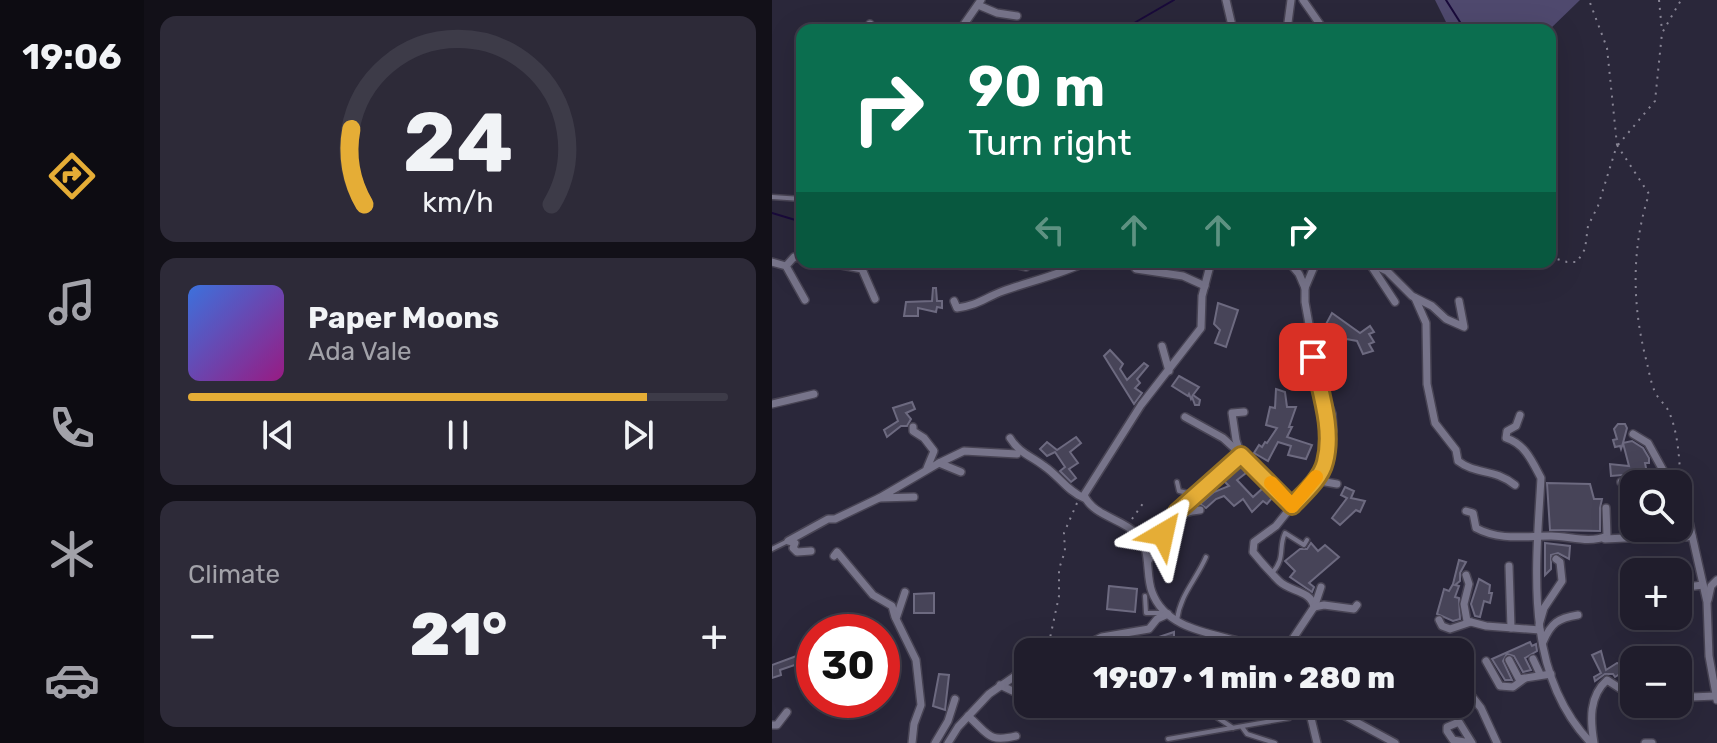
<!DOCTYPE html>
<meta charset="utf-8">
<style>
:root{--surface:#201d2c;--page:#2d2a38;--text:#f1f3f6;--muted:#a2a2a9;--line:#3d3b48;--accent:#e5ad36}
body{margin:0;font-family:Rubik,sans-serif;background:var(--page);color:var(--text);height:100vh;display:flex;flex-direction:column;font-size:30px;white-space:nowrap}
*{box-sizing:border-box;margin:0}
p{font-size:26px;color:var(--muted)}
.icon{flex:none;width:44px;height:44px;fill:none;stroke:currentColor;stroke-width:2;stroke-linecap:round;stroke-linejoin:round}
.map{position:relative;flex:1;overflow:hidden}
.side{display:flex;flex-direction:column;gap:16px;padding:16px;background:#121018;width:628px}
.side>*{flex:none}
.guide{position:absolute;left:24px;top:24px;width:760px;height:244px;border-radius:16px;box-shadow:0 8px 32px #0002,0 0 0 2px var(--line);background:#0b6e4f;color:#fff;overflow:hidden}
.fabs{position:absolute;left:848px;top:470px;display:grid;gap:16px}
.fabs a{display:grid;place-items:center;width:72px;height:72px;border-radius:16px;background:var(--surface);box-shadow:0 8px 32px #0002,0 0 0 2px var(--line);font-size:40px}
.speed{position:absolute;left:24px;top:614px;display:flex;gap:16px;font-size:40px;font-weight:700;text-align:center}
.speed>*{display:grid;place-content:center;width:104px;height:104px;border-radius:50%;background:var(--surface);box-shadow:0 8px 32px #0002,0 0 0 2px var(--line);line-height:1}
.speed .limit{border:12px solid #d22;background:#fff;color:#111}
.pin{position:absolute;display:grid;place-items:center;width:68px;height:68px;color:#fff;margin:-34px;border-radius:16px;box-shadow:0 4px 12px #0006}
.me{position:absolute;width:88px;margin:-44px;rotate:36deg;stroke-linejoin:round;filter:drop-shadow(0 0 6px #0008)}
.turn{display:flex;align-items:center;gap:28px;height:168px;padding:0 40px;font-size:36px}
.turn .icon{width:104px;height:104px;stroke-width:2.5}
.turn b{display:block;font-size:56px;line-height:68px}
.lanes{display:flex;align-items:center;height:76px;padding:0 40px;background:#0003;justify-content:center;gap:40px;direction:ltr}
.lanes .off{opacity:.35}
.big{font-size:60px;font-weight:800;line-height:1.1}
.side .card{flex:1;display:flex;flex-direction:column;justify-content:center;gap:12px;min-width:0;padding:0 28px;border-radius:16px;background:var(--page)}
.side .dial{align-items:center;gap:0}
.dial svg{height:208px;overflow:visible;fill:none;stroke:var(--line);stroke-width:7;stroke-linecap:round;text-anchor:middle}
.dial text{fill:var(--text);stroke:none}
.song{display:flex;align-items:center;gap:24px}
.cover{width:96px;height:96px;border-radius:12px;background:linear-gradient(135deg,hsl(220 70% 55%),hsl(310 70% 35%))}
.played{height:8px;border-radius:4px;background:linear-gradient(90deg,var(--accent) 85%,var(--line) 85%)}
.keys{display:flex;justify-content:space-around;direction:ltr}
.heat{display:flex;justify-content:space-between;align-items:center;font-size:44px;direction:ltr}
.trip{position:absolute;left:242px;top:638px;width:460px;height:80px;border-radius:16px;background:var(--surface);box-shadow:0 8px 32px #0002,0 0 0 2px var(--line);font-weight:800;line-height:80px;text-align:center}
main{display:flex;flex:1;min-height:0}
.tabs{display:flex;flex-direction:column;width:144px;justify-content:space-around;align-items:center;background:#0d0c12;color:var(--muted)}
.tabs .icon{width:56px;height:56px}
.tabs .on{color:var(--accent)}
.tabs b{font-size:36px;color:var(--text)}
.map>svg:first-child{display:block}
.green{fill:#4f496e}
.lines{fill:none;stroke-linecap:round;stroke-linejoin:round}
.stream{stroke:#190a3a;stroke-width:2}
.building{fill:#474458;stroke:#6d6a80;stroke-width:2}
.service-casing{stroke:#484454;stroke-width:7}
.minor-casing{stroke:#484454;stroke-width:10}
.path{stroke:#888595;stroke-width:2;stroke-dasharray:2 6;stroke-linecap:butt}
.service{stroke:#77748a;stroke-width:4}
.minor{stroke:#77748a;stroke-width:7}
.route-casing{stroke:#957023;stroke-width:20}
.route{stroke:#e5ad36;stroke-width:14}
.slow{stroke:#f59e0b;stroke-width:14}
</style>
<main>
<nav class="tabs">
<b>19:06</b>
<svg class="icon on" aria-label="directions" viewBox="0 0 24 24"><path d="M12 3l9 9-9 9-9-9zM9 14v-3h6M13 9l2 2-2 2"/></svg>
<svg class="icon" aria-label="music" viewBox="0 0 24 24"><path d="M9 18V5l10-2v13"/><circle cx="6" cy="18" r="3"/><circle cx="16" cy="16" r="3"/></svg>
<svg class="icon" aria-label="phone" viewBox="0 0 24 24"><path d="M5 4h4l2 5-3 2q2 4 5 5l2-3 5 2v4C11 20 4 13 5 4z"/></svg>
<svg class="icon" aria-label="climate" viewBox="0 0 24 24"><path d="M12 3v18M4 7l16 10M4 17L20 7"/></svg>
<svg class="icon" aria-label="car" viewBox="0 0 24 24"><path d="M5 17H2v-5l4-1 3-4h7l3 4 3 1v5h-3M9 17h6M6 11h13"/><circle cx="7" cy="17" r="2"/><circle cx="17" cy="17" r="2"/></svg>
</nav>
<section class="side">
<div class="card dial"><svg viewBox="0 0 100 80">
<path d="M14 69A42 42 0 1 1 86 69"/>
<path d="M14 69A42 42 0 0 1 9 40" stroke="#e5ad36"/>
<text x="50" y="56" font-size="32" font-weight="700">24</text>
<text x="50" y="72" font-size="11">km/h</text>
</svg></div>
<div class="card">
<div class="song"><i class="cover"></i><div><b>Paper Moons</b><p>Ada Vale</p></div></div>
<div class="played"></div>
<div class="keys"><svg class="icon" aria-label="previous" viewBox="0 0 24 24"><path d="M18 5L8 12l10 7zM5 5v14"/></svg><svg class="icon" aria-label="pause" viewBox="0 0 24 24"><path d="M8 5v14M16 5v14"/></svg><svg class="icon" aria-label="next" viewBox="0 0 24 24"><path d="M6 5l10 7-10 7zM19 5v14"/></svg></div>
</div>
<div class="card"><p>Climate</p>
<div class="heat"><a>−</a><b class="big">21°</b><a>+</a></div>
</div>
</section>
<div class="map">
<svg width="945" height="743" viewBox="0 0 945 743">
<rect width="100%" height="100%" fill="#2a273a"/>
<polygon class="green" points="663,0 808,0 777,30 678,30"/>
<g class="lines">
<g class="stream">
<polyline points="674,0 693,30"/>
<polyline points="350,30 402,0"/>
<polyline points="0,213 30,222"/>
</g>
</g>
<g class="building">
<polygon points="161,288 164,288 165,301 170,301 170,308 165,307 164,312 146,308 146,316 132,316 134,302 160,301"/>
<polygon points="446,303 466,310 454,347 443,343 448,330 442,324"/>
<polygon points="560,313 588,333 598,326 602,332 597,334 602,342 597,344 601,351 591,354 585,341 568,338 568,334 553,326"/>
<polygon points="338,350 351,364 348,369 355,380 372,363 376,366 365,379 368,383 363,388 370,393 362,404 332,356"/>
<polygon points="407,376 427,387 421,395 428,400 427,405 423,405 420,397 419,399 417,394 416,396 400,386"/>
<polygon points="504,389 513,392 515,407 524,407 517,427 520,427 515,437 540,445 534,459 516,455 519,446 506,442 496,461 482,453 487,445 490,447 493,442 495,443 505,428 494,425 498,407 503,408"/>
<polygon points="140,402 143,409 134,413 139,419 135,426 129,426 115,437 112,430 126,421 121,408"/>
<polygon points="846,424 853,424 855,428 851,443 860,441 871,448 877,458 877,463 873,463 875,473 839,476 838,464 857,466 851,443 849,449 848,446 843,447 841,440 845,439 842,429"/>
<polygon points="304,437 309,443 298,452 306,463 297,469 304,478 299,482 288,471 293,467 283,452 275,456 268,449 275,442 285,450"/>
<polygon points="468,465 474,473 465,480 481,497 491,488 500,498 495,504 491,501 480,512 471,499 462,506 452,496 444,499 434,508 428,504 442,492 457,486 450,479"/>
<polygon points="775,483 818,484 822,499 830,499 828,508 828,531 778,530"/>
<polygon points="573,487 582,491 579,498 593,501 588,512 584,510 568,525 560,518 575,498 569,495"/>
<polygon points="539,543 546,551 553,545 567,557 537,583 542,587 540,592 518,577 523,571 513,561 528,549 535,549"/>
<polygon points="773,543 798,546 797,559 786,553 779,555 779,569 773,575"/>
<polygon points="687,560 694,562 688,573 688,581 683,585 687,586 683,597 687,598 688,619 681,621 665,614 672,589 677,591 681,584"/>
<polygon points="707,579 718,585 717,593 720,593 718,603 712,601 708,617 703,616 699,604"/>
<polygon points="337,586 365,589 363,612 335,609"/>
<polygon points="162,593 162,613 142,613 142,594"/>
<polygon points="402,632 402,649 376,652 375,641"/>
<polygon points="758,642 760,646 764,644 765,651 753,658 759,670 751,672 742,656 735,654 731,661 740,680 733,680 720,659"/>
<polygon points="829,651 834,670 845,663 850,664 854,670 843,677 841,674 833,674 823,681 822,677 829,673 820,655"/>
<polygon points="42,653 42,667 34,661 8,670 9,675 0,678 0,665 30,654 34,658"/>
<polygon points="167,674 177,675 173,710 161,706"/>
</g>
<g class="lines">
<defs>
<g id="service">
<polyline points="0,197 30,199"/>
<polyline points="500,263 502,262"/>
<polyline points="405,482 407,491 420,494"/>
<polyline points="0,549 16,541"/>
<path d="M500 573C514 558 506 548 513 533L532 545 535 540"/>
<polyline points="373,596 374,613 394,613"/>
<path d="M405 620C408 595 424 580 434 557"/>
<polyline points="425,704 461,728"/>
<polyline points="470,727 475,734 503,743"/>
<polyline points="396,739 517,718 530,708"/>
</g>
<g id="minor">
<polyline points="454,0 461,30"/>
<polyline points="531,0 552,30"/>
<polyline points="206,5 225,13 245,16"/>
<polyline points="98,24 99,30"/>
<polyline points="188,30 209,0"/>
<polyline points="515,30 519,0"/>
<polyline points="0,262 14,266 33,300"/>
<polyline points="54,262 90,269 103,299"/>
<polyline points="233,262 254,267"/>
<polyline points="358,262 364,269 411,276 433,286"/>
<path d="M439 262 430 296 429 328 369 405 312 495C321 516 349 518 365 534 380 549 373 574 380 592 397 638 460 632 496 652"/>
<polyline points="517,262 527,274 533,288"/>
<polyline points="598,263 615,271 640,296 660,306 674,319 692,327 687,301"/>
<polyline points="598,264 623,302"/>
<polyline points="14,266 22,257 30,258"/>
<path d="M643 298 654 323 655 384 663 423 684 450 686 461C704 475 722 468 743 485"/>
<path d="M182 301 185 308C207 305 212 298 231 291 259 281 287 275 314 262"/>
<polyline points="390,346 397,371"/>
<polyline points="0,404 42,394"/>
<polyline points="551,404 557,406 560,414 561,431"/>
<path d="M748 415 744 426 735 431 734 438C753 444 760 461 769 478 764 567 751 673 819 743"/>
<path d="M413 417 451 438 482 466 520 506 504 526 482 542 481 552C489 562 498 572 507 581 518 592 539 590 542 607L512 652"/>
<polyline points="141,427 141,431 152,438 162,451 155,468"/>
<polyline points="861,434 876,443 892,472"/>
<path d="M238 438C247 453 259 456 272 466 287 476 295 491 312 498"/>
<polyline points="189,472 167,463 192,451 245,454"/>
<polyline points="542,480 565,484"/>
<polyline points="849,482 884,479 892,472 908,484 911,495 935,602 937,656 945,700"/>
<polyline points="142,497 107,498 167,463"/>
<polyline points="520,506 538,487 553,462 552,408 533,302 533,288 544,262"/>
<path d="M694 511 701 513 704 528C728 541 753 536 779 536 798 536 816 544 835 536L834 508"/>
<path d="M403 518C411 497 452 471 469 455L464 440 460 413 472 412"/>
<polyline points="368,536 394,527"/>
<polyline points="833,539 874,537 879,530 888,529 889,531 914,537 920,536"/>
<polyline points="39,551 25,552 21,548 23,543 16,541 56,519 63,519 107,498"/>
<polyline points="62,556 65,552 101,595 120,606 123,617"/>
<path d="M376 561C393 535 394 512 428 510"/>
<polyline points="895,563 898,572"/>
<polyline points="737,566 739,628"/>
<polyline points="694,575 697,584 692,604 695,621 714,626 768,630"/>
<polyline points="906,588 931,585"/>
<polyline points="133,592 124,619 144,660 149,705 142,724 140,743"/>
<polyline points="936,600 939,586 945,580"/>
<polyline points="543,605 549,587"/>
<polyline points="542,607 552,605 582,609 585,605"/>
<polyline points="667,620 670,626 678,629 699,622"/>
<polyline points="767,625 772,608 790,581 788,562 784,559"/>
<path d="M771 642C779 623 786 618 806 615"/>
<polyline points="300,652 330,637 377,629 385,619 396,614"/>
<polyline points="761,659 768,674"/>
<polyline points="737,660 747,679 779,674"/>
<polyline points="714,661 728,686 741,687 752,679"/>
<polyline points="906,679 910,679 919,697 944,696"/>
<polyline points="688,681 709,708 725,743"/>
<polyline points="228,685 247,694"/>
<polyline points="526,704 538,714 545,743"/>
<polyline points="530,708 540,704 553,705 623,743"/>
<path d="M196 716C216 733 215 743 244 736"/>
<polyline points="0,725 5,725 15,712"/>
<polyline points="163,743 176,721 183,699"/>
<polyline points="176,743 186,727 217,694 256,667"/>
<polyline points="698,743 681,740 675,731 675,727 687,722 700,743"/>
<path d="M822 743C818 720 817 696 835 680L855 693"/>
<polyline points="873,743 880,743"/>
</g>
</defs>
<use href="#service" class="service-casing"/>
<use href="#minor" class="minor-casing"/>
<g class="path">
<polyline points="887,0 890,31"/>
<path d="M845 145 877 194C859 249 860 307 875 363 877 372 879 383 883 392 886 399 894 405 897 412 905 430 907 453 908 472"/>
<polyline points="846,145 883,101 890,33 909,0"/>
<polyline points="778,257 795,262 805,262 813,249 816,226 826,206 845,145 835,48 817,0"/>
<polyline points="360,519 372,502"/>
<polyline points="275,652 287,596 287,569 293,551 292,533 305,503"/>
</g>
<use href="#service" class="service"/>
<use href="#minor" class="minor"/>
</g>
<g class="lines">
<defs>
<path id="route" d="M391 534 405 512 469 455 520 506C531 494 549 479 553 462 562 428 547 389 541 357"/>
</defs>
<use href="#route" class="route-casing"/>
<use href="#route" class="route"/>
<polyline class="slow" points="499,483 520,506 544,477"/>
</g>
</svg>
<div class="fabs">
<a><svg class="icon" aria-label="search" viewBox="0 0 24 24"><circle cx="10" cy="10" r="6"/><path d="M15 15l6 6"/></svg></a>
<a>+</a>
<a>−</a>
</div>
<div class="speed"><div class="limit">30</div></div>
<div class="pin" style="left:541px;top:357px;background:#d93025"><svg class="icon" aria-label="arrive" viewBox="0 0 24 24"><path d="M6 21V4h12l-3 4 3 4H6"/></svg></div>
<svg class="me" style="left:391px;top:534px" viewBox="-20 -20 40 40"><path d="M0-17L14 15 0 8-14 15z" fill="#e5ad36" stroke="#fff" stroke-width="4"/></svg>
<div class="trip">19:07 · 1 min · 280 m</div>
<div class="guide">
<div class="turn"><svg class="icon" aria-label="right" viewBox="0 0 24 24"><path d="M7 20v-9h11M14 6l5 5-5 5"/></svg><div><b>90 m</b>Turn right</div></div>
<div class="lanes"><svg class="icon off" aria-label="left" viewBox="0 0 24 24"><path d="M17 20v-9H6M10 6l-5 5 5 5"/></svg><svg class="icon off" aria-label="ahead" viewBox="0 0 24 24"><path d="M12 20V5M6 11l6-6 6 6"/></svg><svg class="icon off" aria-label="ahead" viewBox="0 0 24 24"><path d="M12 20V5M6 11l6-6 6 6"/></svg><svg class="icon" aria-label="right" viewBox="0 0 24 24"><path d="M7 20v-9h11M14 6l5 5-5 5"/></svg></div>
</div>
</div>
</main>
